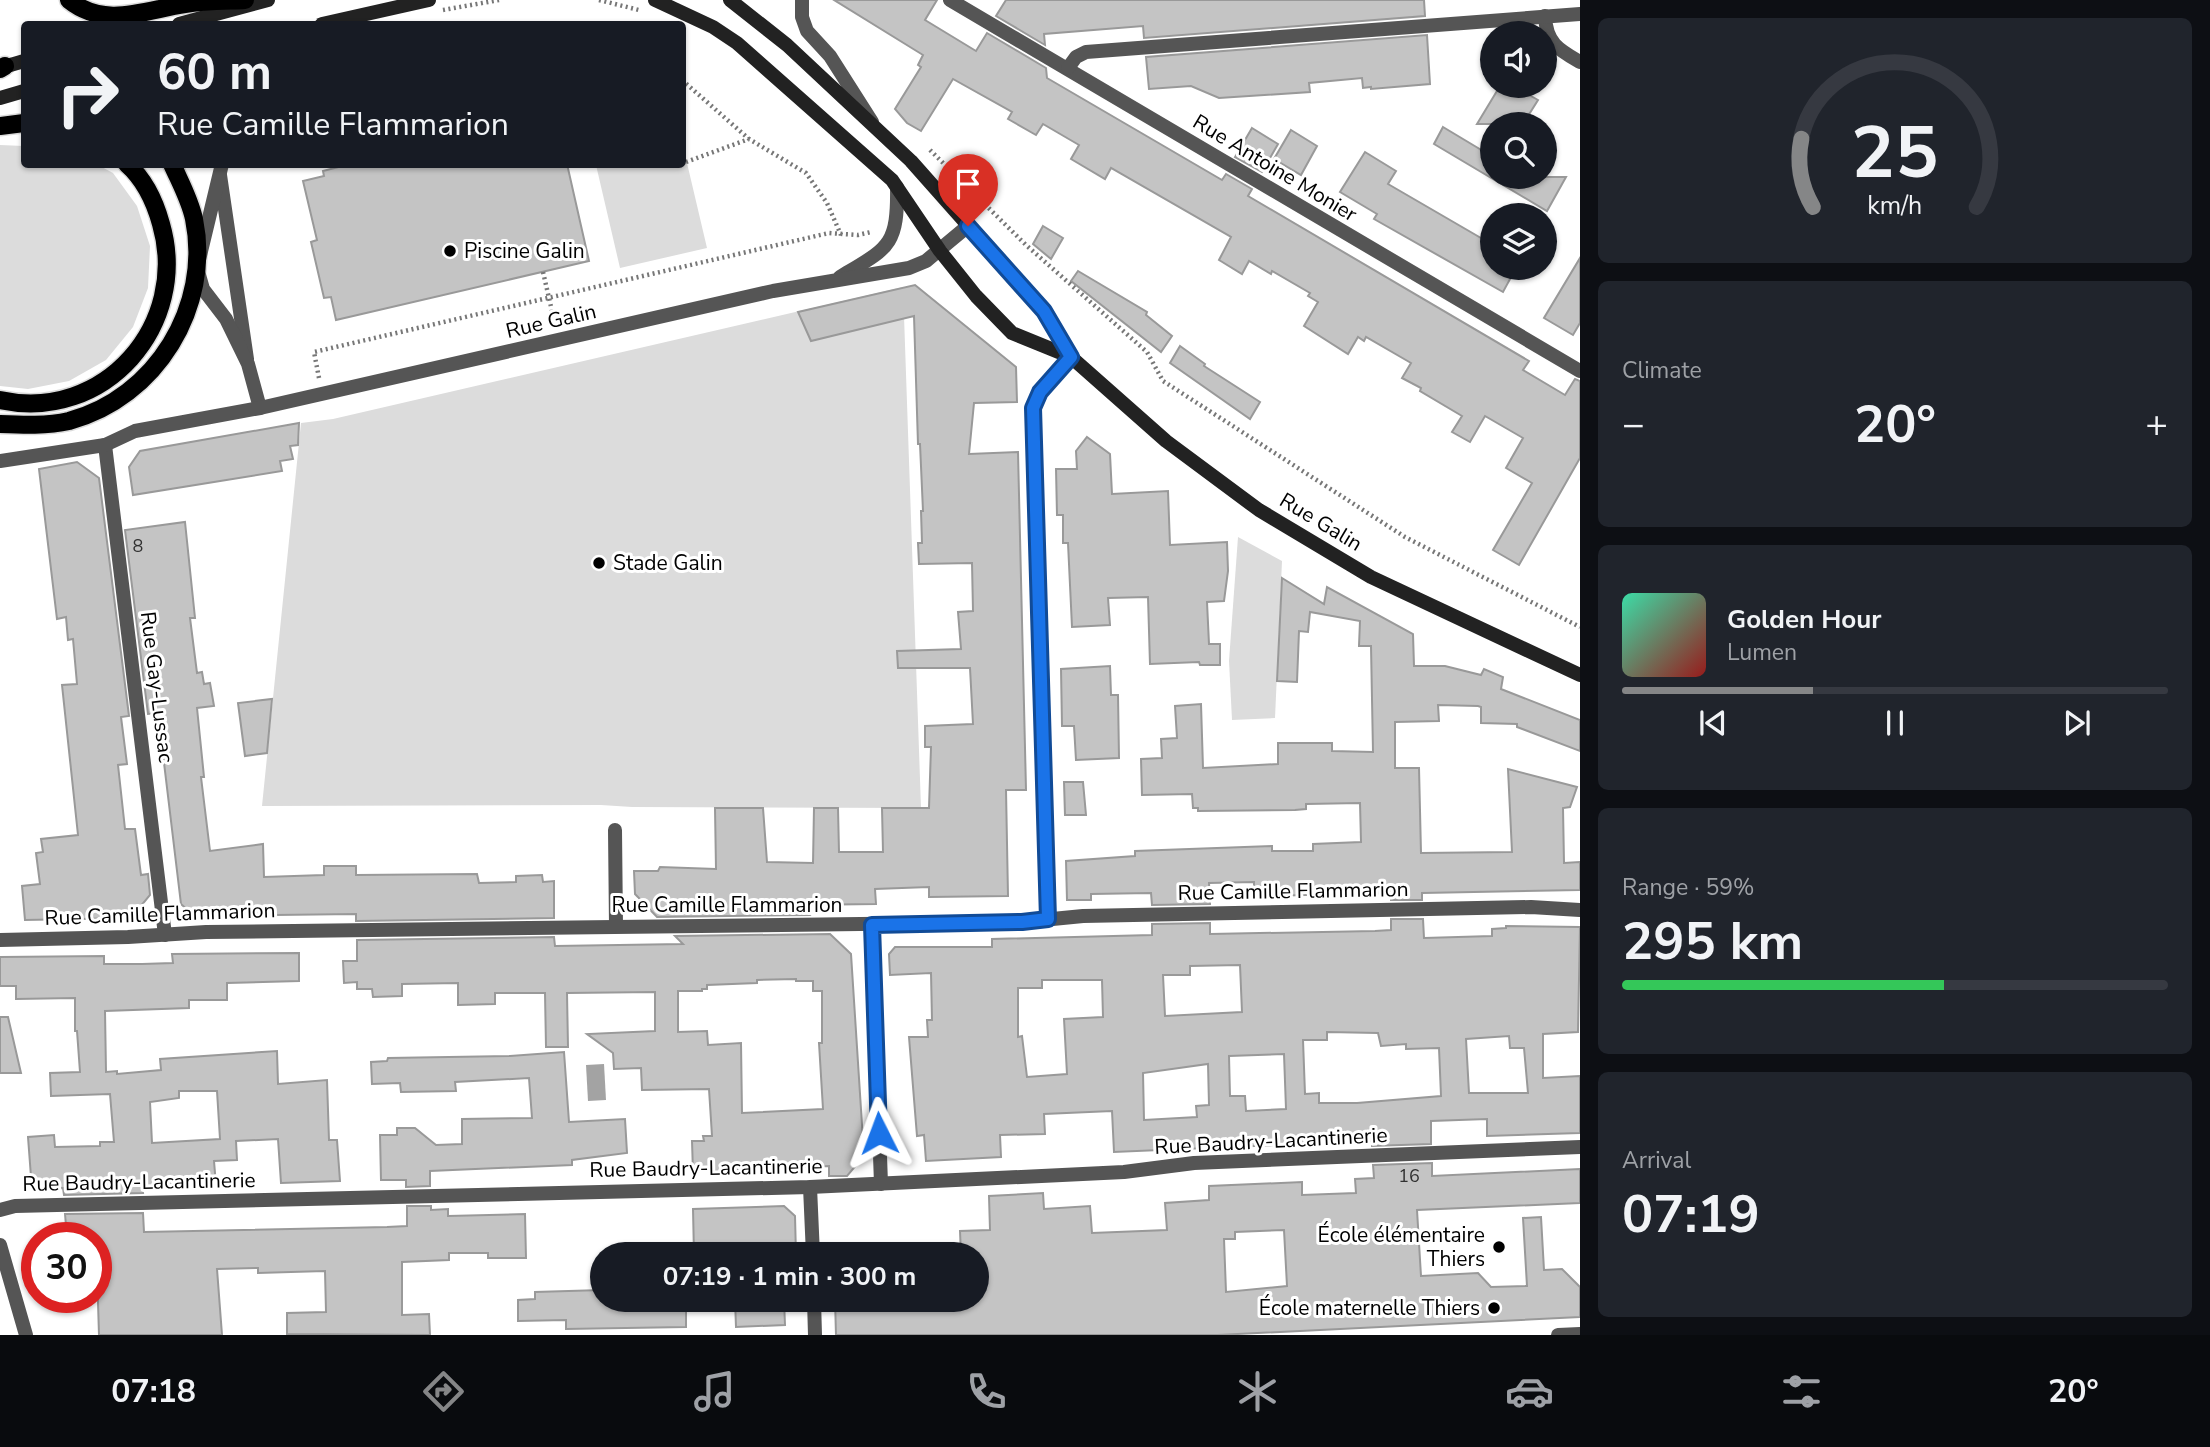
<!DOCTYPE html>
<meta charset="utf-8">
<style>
:root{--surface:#171b24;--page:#20242c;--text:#f1f3f6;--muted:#9ea1a6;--line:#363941;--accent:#858687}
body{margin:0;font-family:"Nunito Sans",sans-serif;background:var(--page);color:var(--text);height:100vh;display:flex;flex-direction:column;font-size:26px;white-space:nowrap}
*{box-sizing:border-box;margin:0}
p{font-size:23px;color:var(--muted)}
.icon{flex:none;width:38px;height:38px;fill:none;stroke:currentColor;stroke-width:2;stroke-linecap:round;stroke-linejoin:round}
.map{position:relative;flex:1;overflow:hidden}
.panel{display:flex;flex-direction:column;gap:18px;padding:18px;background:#0d0f14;width:630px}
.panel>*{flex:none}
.hud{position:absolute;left:21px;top:21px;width:665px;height:147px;border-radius:7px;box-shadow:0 2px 5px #0004;background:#171b24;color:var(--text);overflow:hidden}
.controls{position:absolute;left:1480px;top:21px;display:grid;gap:14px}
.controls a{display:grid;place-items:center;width:77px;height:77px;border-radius:50%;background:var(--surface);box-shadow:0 2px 5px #0004;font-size:35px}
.speed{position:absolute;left:21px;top:1222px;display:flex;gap:14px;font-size:35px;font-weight:700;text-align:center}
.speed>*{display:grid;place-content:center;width:91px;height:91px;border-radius:50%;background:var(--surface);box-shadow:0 2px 5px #0004;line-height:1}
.speed .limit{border:10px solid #d22;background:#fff;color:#111}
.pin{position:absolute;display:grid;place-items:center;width:60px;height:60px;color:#fff;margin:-72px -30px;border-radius:50% 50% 50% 0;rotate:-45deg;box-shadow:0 0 7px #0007}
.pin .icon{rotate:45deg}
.me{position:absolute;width:77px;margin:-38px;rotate:357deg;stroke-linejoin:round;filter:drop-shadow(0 0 5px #0008)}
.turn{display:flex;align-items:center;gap:24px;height:147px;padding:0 21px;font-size:32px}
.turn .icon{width:91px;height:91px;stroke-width:2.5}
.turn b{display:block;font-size:49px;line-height:60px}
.big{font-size:52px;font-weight:700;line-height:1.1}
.panel .card{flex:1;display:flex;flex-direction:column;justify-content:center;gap:10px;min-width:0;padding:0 24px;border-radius:10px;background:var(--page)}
.panel .dial{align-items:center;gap:0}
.dial svg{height:182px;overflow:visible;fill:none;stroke:var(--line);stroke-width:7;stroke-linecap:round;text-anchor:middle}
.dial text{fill:var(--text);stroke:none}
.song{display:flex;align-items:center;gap:21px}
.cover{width:84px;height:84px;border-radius:10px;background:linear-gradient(135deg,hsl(160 70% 55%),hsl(0 70% 35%))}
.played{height:7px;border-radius:4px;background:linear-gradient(90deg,var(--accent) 35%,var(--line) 35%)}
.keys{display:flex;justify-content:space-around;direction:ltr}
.heat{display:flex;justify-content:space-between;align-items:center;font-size:38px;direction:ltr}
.charge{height:10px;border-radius:5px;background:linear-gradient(90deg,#34c759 59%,var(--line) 0)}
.trip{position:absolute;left:590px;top:1242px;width:399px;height:70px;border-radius:35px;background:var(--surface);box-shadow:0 2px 5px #0004;font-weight:700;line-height:70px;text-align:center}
.tab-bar{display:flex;height:112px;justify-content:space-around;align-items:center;background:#090b0e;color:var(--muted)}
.tab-bar .icon{width:49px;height:49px}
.tab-bar .active{color:var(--accent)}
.tab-bar b{font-size:32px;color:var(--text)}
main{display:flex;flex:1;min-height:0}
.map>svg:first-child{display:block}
.green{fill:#dcdcdc}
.water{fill:#a3a3a3}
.building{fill:#c4c4c4;stroke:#999;stroke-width:2;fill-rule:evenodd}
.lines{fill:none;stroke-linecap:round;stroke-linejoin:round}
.primary-casing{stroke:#dbdbdb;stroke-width:21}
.path{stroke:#777;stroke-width:4.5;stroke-dasharray:2 3.5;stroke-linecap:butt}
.lane{stroke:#555;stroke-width:14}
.street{stroke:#555;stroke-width:14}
.secondary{stroke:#222;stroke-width:14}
.primary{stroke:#000;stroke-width:18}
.route-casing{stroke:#114b97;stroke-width:18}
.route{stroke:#1a73e8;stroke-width:12}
.poi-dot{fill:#000;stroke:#fff;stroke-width:2.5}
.labels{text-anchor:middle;stroke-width:6;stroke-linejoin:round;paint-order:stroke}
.number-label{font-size:18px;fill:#313131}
.street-label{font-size:21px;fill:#000;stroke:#fff}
.poi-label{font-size:21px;fill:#000;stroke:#fff;text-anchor:start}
</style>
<main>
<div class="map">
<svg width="1580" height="1335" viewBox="0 0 1580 1335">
<rect width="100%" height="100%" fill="#fff"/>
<g class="green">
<polygon points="0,145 24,146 24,164 98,165 113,173 137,206 150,246 148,288 133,327 106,360 69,381 28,389 0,386"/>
<polygon points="683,146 707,248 620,268 596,165 682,164"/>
<polygon points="903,287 921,808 632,807 601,805 262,806 301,423 333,419"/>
<polygon points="1238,537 1282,561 1275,718 1232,720 1229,661"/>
</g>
<polygon class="water" points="604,1064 606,1100 588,1101 586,1065"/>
<g class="building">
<polygon points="834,0 937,0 925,20 976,51 987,33 1046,68 1047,78 1222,180 1226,174 1252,189 1248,196 1529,361 1523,370 1565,395 1575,379 1580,381 1580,458 1519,565 1493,550 1532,483 1506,468 1523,438 1485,416 1470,442 1452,432 1462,416 1420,391 1421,388 1402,378 1411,363 1366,337 1364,341 1358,337 1348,354 1304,326 1318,302 1308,296 1310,293 1272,271 1271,274 1249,261 1242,274 1219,260 1231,237 1111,168 1105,179 1071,159 1079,145 1043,124 1036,135 1008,119 1012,112 953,79 921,131 907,123 895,109 921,67 918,65 923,55"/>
<polygon points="1006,0 1424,0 1425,16 1144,38 1143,26 1044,34 1045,45 996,16"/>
<polygon points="1427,35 1430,84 1371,89 1371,87 1363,88 1362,78 1309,83 1310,92 1219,98 1191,86 1149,89 1146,57"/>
<polygon points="1500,86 1513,86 1538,100 1523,124 1477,124"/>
<polygon points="1443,127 1493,157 1493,177 1566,177 1547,211 1434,144"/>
<polygon points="1252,128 1278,144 1262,172 1235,157"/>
<polygon points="1291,130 1317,146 1301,175 1274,159"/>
<polygon points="1365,152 1396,171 1388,184 1493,245 1493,268 1516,268 1503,292 1374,219 1377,214 1340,192"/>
<polygon points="350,164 567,164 589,261 336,320 331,297 324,298 311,242 317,240 303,181 324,176 323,171"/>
<polygon points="1043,226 1063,238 1051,259 1033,244"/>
<polygon points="1580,258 1580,323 1573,335 1544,318"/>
<polygon points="1078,271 1147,312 1146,315 1172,336 1161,352 1071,281"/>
<polygon points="915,285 1016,367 1017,402 974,403 969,454 1018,452 1026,790 1006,790 1008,896 929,897 929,887 875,889 876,904 798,905 809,915 657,917 635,894 634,871 658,871 660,867 716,869 715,808 763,808 767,862 813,863 814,808 838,808 839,852 883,852 882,808 929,808 931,747 925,747 925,726 973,724 970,668 898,668 897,651 961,649 958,612 973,611 972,563 919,564 918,543 922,543 921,511 923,511 920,444 918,444 914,316 811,341 798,312"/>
<polygon points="1180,346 1205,364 1204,366 1260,402 1250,419 1170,363"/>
<polygon points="299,423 298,445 290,446 293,459 280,461 282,471 133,495 129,467 140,451"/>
<polygon points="1087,437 1110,454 1112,494 1168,491 1170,545 1227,542 1228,571 1224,601 1207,602 1209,644 1220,644 1220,665 1200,665 1199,662 1150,664 1148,597 1108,598 1110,625 1072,627 1068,543 1063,543 1063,515 1057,515 1056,469 1077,469 1076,451"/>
<polygon points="77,462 99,478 129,716 121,717 127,764 118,765 125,829 135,829 141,875 148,874 150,895 131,918 25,920 22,886 40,884 36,853 43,852 41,839 78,835 62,685 77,684 73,639 68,640 66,617 57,619 39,469"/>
<polygon points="185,522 195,618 190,618 197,673 202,672 204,684 210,683 214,706 197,708 204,777 201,777 210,851 263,844 264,877 324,875 324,866 356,866 356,875 477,874 479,883 516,882 516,876 542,875 543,882 554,881 554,918 356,921 356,914 194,916 181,904 158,713 148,714 125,530"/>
<polygon points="1282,578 1324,604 1327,587 1413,634 1414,666 1445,666 1481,675 1484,669 1503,677 1501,689 1580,720 1580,751 1517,727 1517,724 1481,723 1481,707 1478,706 1438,705 1439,721 1395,722 1395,768 1419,768 1421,853 1512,852 1508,769 1577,787 1570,807 1563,808 1564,863 1580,862 1580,890 1422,893 1422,900 1391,900 1391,895 1374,893 1272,896 1272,886 1254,886 1254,882 1209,883 1210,904 1152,905 1151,893 1091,894 1091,900 1067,900 1066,861 1135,856 1135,851 1272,846 1272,851 1313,851 1313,844 1361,842 1360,803 1306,804 1306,809 1295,810 1198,811 1198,808 1193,808 1192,794 1142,795 1141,759 1162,758 1161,739 1177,738 1175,706 1201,704 1203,768 1278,764 1278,743 1332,743 1332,751 1373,752 1371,646 1359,646 1360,621 1310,612 1308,632 1299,631 1297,682 1277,681"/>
<polygon points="1110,666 1111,695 1118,695 1119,758 1076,760 1074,726 1062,726 1061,669"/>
<polygon points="272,699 267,753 245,756 238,703"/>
<polygon points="1064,782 1083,782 1086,815 1065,815"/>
<path d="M1391 919H1423L1424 938 1492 936V929L1506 928V926L1580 927 1578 1032 1543 1034V1078L1580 1076V1133L1487 1136V1119L1431 1121V1144L1372 1146V1141L1114 1152 1112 1111 1044 1114 1045 1134 1000 1135 1001 1157 926 1161 924 1135 917 1136 909 1037H928L927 1020H932L931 973 890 975 889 954 895 947H992V939L1152 935V924L1210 923V934L1375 931 1391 930ZM1240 965 1242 1012 1165 1016 1163 975H1190V966ZM1042 980H1102L1103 1017 1064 1019 1067 1074 1027 1077 1022 1036 1018 1037V988H1042ZM1327 1032 1378 1033 1381 1046 1406 1044V1049L1439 1048 1441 1096 1357 1103H1319V1093L1305 1094 1303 1040H1327ZM1509 1036 1510 1048H1524L1528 1093H1469L1466 1039ZM1284 1054 1286 1109 1246 1111 1245 1096H1230L1229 1056ZM1208 1064 1209 1105 1196 1106 1197 1117 1144 1120 1143 1073Z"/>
<path d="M830 934 851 954 864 1156 847 1176H829V1166L693 1172 692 1141H704L703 1136H712L709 1089 642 1090 641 1068 614 1069 613 1053 587 1034 655 1031V992L567 993 568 1047H546L545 993H495V1004L458 1005V983L402 984V996L373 997 372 989H357V982L344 983 343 961H357V940L554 937 555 946 683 944 675 936ZM796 979V981H813V991H822V1043H819L823 1109 742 1113 741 1043 708 1045 707 1031 678 1032V991H702V989H707V985L757 983V980Z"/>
<path d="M299 953V981L227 983V1000H189V1008L105 1011 106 1072 117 1071V1074L161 1070 160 1059 277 1051 278 1084 327 1080 329 1140H337L340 1181 281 1183 278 1139 236 1141 237 1160 214 1161 216 1185 142 1187 143 1193 64 1195 63 1188 32 1190 28 1137 54 1135 55 1147 100 1146V1142H114L110 1094 51 1096 50 1073 80 1072 77 1031H75V998L16 999V986H0V957L104 956V964H142L173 963 172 954ZM179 1091H217L220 1139 152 1143 150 1102 179 1098Z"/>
<polygon points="0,1017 8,1017 21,1073 0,1073"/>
<polygon points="564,1052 569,1122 625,1119 627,1153 572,1160 572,1165 430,1171 430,1186 406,1187 406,1180 381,1180 380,1135 397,1135 397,1128 415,1128 436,1145 462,1144 462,1119 532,1118 529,1078 455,1082 456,1091 401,1092 400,1083 372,1084 371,1062 387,1061 388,1058 510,1056"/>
<path d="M1432 1163V1176L1580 1169V1203L1417 1210 1421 1276 1478 1273 1491 1287 1527 1286 1523 1218 1541 1217 1544 1270 1562 1269 1580 1287V1317L1218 1335H836L835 1300H863V1308L880 1309 976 1301V1255H961L960 1231 990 1230 989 1196 1043 1193 1044 1209 1090 1206 1092 1233 1167 1230 1165 1203 1209 1200V1186L1302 1182V1195L1356 1193 1355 1179 1374 1178 1373 1165ZM1284 1230 1287 1286 1226 1292 1224 1239H1235V1232Z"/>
<polygon points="407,1206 431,1206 431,1210 448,1209 448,1216 525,1214 526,1258 488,1258 488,1253 449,1253 449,1260 402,1262 402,1315 429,1314 430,1335 287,1334 287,1313 326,1312 325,1271 258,1273 258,1268 217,1269 222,1335 99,1335 96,1237 67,1237 65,1214 143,1213 144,1232 387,1227 407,1226"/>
<polygon points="784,1206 795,1216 796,1255 694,1255 693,1209"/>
<polygon points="602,1290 602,1300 624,1300 625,1307 686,1306 686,1327 566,1329 566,1320 518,1321 518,1300 535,1299 535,1292"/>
<polygon points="735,1300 784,1300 785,1325 736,1327"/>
</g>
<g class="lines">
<defs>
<g id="primary">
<path d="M69 0C105 29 145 10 185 4 205 1 225 1 245 0"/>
<polyline points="0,69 5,66"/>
<polyline points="0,126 24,123"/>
<path d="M0 400C105 423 190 324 161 224 155 202 145 180 127 164"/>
<path d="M0 424C23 425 47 426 69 421 156 398 212 306 194 219 190 200 180 182 172 164"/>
</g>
</defs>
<use href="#primary" class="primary-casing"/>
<g class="path">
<polyline points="599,0 639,10"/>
<polyline points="443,10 499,0"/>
<polyline points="682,80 749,139"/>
<polyline points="930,150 1026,245 1147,352 1163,381 1405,537 1580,627"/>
<polyline points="686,162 749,139 806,173 827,203 841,235"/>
<polyline points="543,272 555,324"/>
<polyline points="319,378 314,352 829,233 858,235 871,232"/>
</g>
<polyline class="lane" points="220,175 247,359"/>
<g class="street">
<polyline points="802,0 802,17 807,31 830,56 872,122"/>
<polyline points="950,0 1580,371"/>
<path d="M1545 16C1546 43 1559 50 1580 62"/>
<polyline points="1068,68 1076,57 1086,52 1580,14"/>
<polyline points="222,164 197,268 203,289 226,319 248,364 260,408"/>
<path d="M840 277C888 248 898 247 897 187"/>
<polyline points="105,445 165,935"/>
<polyline points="0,461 105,445 135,431 260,408 773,291 909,268 926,261 968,226"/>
<polyline points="615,830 616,926"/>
<polyline points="1048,919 1033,408 1040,392 1071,357"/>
<polyline points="872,925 881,1184"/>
<polyline points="0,940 128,937 206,932 1022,922 1083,916 1531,907 1580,910"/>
<polyline points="810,1187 813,1255"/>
<polyline points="0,1210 15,1206 810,1187 1124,1172 1194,1163 1580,1147"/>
<polyline points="0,1245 26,1335"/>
<polyline points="814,1300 815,1335"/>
<polyline points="1558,1335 1580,1334"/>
</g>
<g class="secondary">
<polyline points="655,0 713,27 737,43 892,180 940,251 976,296 1012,333 1071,357"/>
<polyline points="730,0 787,45 911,161 1044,311 1071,357 1166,441 1259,510 1371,577 1580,675"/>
<polyline points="179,24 268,0"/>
<polyline points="322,24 429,0"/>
<polyline points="0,68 24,61"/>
<polyline points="0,98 24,91"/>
</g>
<use href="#primary" class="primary"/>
</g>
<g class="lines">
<defs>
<polyline id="route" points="879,1133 872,925 1022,922 1048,919 1033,408 1040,392 1071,357 1044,311 968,226"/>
</defs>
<use href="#route" class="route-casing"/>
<use href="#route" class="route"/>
</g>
<g class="poi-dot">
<circle cx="450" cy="251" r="7"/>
<circle cx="599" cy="563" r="7"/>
<circle cx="1499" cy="1247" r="7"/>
<circle cx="1494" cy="1308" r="7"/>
</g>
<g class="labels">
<g class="number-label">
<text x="138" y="552">8</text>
<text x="1409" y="1182">16</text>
</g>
<g class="street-label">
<text transform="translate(1275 168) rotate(31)" y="7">Rue Antoine Monier</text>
<text transform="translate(551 321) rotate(-13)" y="7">Rue Galin</text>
<text transform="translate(1321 522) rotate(31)" y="7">Rue Galin</text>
<text transform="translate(157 687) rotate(83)" y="7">Rue Gay-Lussac</text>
<text transform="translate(1293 891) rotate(-1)" y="7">Rue Camille Flammarion</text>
<text x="727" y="912">Rue Camille Flammarion</text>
<text transform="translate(160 914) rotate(-2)" y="7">Rue Camille Flammarion</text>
<text transform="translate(1271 1141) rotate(-3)" y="7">Rue Baudry-Lacantinerie</text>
<text transform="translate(706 1168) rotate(-1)" y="7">Rue Baudry-Lacantinerie</text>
<text transform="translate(139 1182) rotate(-1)" y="7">Rue Baudry-Lacantinerie</text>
</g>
<g class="poi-label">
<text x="464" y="258">Piscine Galin</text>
<text x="613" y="570">Stade Galin</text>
<text x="1485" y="1242" text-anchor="end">École élémentaire<tspan x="1485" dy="24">Thiers</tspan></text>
<text x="1480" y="1315" text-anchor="end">École maternelle Thiers</text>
</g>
</g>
</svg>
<div class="controls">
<a><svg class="icon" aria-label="sound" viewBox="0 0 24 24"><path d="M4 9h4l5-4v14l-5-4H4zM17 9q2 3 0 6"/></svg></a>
<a><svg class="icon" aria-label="search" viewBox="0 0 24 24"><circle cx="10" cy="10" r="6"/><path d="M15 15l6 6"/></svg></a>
<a><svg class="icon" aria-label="layers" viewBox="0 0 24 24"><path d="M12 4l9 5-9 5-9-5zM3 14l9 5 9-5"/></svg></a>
</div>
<div class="speed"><div class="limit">30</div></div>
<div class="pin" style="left:968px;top:226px;background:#d93025"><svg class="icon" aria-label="arrive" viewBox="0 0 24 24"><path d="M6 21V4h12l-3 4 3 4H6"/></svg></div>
<svg class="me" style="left:879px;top:1133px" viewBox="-20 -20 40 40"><path d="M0-17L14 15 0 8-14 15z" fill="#1a73e8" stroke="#fff" stroke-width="4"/></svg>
<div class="trip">07:19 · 1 min · 300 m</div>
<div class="hud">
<div class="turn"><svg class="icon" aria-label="right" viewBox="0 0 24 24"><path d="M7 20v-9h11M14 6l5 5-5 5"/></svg><div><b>60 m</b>Rue Camille Flammarion</div></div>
</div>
</div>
<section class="panel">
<div class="card dial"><svg viewBox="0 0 100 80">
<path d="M14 69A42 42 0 1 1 86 69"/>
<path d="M14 69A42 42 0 0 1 9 39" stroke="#858687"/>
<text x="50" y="56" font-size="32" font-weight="700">25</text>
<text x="50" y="72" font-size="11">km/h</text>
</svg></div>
<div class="card"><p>Climate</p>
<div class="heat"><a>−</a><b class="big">20°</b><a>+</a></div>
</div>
<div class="card">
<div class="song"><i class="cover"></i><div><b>Golden Hour</b><p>Lumen</p></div></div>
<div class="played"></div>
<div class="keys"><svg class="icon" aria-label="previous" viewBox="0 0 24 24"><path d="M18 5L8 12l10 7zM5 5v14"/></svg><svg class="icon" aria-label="pause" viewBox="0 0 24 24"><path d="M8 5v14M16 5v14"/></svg><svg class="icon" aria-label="next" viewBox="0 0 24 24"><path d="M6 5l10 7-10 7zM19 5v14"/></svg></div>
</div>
<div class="card"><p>Range · 59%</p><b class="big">295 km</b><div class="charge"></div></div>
<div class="card"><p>Arrival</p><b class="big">07:19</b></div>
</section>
</main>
<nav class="tab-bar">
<b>07:18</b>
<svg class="icon active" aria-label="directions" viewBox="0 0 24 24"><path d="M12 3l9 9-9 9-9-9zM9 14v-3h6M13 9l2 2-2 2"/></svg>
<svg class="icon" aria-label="music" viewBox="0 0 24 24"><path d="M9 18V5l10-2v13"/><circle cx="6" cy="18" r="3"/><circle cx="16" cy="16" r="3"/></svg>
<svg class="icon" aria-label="phone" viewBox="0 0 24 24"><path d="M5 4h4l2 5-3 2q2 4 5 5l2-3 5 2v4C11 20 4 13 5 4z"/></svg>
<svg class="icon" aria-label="climate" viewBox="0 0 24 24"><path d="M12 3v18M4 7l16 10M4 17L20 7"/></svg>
<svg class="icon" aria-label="car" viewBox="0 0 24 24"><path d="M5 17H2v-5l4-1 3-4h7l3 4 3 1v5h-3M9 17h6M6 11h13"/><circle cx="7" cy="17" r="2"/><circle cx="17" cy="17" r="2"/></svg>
<svg class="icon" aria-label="filters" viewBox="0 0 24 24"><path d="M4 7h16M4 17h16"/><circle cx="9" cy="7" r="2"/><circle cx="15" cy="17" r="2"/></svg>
<b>20°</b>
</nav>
